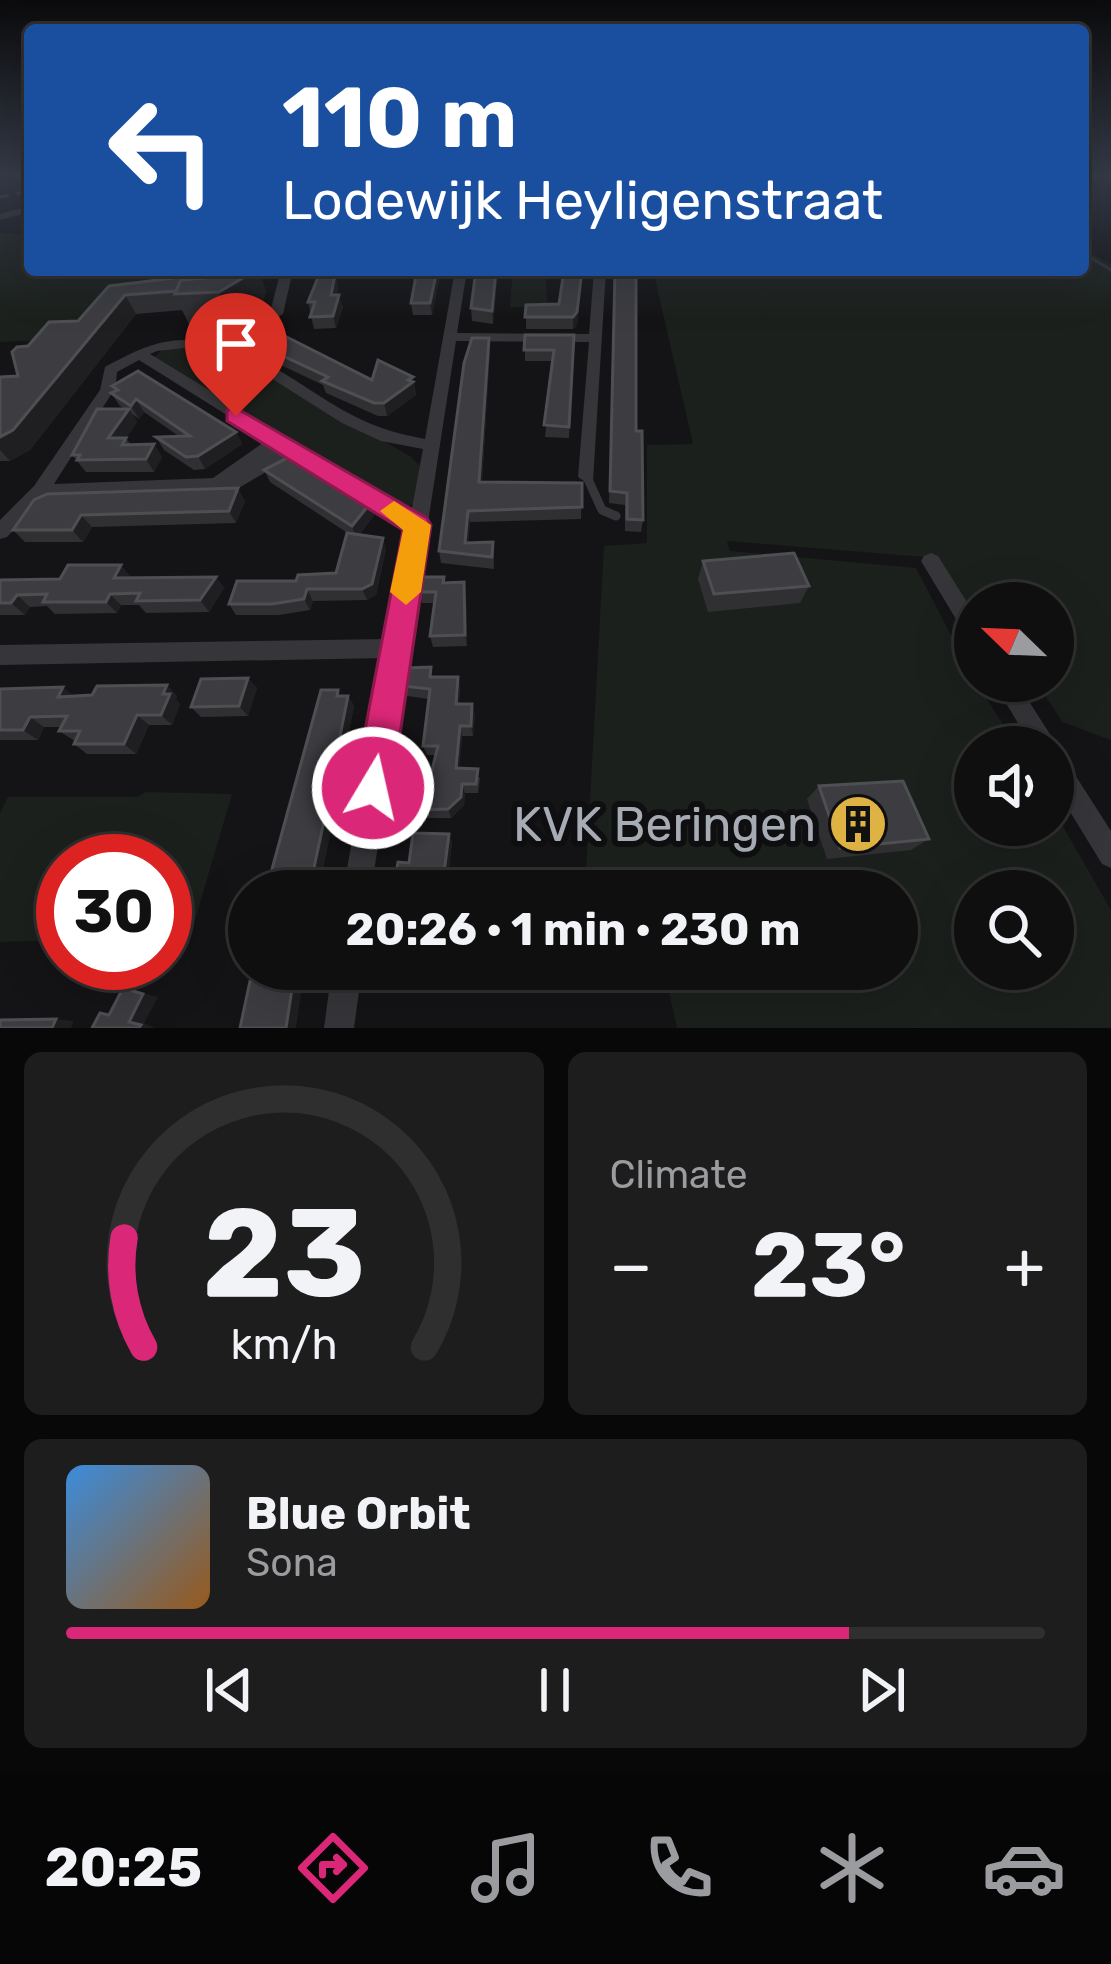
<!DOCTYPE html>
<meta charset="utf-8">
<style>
:root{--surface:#0f0f10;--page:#1d1d1e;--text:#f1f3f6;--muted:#9b9c9f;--line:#2f2f30;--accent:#db2777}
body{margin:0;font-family:Rubik,sans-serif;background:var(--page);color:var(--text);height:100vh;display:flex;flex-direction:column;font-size:45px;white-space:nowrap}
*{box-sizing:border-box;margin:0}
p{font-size:39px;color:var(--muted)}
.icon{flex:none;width:66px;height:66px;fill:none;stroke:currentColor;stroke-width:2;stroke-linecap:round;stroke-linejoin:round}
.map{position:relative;height:1028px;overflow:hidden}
.panel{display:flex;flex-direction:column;gap:24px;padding:24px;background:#080809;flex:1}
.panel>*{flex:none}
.hud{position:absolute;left:24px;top:24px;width:1065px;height:252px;border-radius:12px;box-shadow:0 12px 48px #0002,0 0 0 3px var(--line);background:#1a4fa0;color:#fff;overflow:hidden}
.needle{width:78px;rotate:293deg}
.fabs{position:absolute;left:954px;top:582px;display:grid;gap:24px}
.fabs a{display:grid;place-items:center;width:120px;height:120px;border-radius:50%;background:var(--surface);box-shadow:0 12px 48px #0002,0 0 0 3px var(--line);font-size:60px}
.speed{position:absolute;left:36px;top:834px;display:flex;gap:24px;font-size:60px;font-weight:700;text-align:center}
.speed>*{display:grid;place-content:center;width:156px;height:156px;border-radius:50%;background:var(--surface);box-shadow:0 12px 48px #0002,0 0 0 3px var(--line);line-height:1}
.speed .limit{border:18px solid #d22;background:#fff;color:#111}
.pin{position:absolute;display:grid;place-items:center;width:102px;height:102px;color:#fff;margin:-123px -51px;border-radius:50% 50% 50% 0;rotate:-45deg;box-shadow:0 0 12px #0007}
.pin .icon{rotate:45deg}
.me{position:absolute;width:132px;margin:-66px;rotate:9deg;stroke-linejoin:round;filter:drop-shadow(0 0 9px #0008)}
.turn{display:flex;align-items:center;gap:42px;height:252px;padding:0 60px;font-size:54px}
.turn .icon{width:156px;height:156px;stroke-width:2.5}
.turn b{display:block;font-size:84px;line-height:102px}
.big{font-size:90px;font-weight:700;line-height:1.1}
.panel .tile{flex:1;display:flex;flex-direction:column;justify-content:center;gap:18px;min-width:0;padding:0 42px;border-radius:18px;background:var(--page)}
.panel .dial{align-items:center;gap:0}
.dial svg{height:312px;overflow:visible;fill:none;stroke:var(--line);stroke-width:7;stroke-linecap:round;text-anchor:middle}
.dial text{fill:var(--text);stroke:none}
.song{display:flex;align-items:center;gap:36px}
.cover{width:144px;height:144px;border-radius:18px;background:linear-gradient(135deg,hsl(210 70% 55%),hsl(30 70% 35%))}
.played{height:12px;border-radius:6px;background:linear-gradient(90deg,var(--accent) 80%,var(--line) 80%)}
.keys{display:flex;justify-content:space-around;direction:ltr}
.heat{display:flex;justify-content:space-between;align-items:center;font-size:66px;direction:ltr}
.panel .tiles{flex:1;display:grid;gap:24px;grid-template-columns:1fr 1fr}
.tile:last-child{grid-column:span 2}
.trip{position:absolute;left:228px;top:870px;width:690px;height:120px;border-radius:60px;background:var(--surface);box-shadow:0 12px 48px #0002,0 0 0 3px var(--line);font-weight:700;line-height:120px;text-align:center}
.menu{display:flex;height:192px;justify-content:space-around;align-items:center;background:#060606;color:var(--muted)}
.menu .icon{width:84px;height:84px}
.menu .active{color:var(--accent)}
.menu b{font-size:54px;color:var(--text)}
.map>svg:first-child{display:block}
.green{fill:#1b201c;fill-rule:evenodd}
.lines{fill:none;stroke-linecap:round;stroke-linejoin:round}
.stream{stroke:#2c3238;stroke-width:3}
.service{stroke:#36363a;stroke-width:9}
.minor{fill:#36363a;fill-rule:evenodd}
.rail{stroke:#494a4f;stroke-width:3;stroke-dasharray:9 8;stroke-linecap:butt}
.wall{fill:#303033}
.shaded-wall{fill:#1f1f21}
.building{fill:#3d3d41;stroke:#4d4f53;stroke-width:3}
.route{fill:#db2777;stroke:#8e194d;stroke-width:3}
.slow{fill:#f59e0b}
.labels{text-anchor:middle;stroke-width:12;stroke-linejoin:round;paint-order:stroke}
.near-poi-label{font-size:48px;fill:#a7abb4;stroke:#0f0f11;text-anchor:end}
</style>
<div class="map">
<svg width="1111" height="1028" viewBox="0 0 1111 1028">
<rect width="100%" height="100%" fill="#141416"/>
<g class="green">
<polygon points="0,233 30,235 30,270 247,270 134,281 88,338 0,342"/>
<path d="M1083 249 1111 264V740L1062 722 1036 681H1053V603H975V620L937 558 727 541 730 551 916 568 975 681 1018 747H975V825H1053V809L1111 910V1028H677L664 969H897V891H585L604 546 647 543V445L693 444 653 270H1083ZM975 891H1053V969H975Z"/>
<polygon points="513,270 574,270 573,277 546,276 547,307 510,307"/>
<polygon points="169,344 214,347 410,456 420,466 413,504 400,509 153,358"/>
<polygon points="146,792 232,794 190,937 165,938 165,861 63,861 63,940 0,942 0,813 8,797 137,797"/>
</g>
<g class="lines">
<polyline class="stream" points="1083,253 1111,270"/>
<polyline class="service" points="587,477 602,510 616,516"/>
<g class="minor">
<polygon points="30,206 30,212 0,220 0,214"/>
<path d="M281 270H293L283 314 230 348C275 361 312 395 354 416 377 428 399 434 425 439L455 270H467L457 333 589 334 594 270H606L593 481 587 483 578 477 589 342 456 341 371 891H343L385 658 0 665V645L389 639 409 529 293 456 237 489 45 497 7 537 0 539V520L34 486 100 390 105 367C144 346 170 333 217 344L270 312ZM194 347 228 356 266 375 342 423 381 441 423 449 411 513 150 354 157 351ZM139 360 267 440 213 478 54 484 112 393 122 387 116 382 117 372Z"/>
<polygon points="931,553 938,556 975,615 975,642 968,639 921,561 924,556"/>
<polygon points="993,681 1016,681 1053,739 1056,750 1061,753 1111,831 1111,868 1102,864 1053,784 1053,747 1032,747"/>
<polygon points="332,969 362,969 354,1028 324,1028"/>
</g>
<polyline class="rail" points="0,197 30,191"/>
</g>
<g class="wall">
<polygon points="220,270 258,270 266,291 260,311 235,328 192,330 182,310 136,314 30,450 10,461 0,461 0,377 18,376 28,346 78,321 109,286 182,277 184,280 217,277"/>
<polygon points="301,270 321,270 320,275 335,275 338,287 337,295 343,307 336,328 314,329 308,302 317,279 304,279"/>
<polygon points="441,270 432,315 413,315 411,303"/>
<polygon points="476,270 498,270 493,324 472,321 471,308"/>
<polygon points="582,270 577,325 573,329 526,329 526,305 559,304"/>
<polygon points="614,270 636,431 643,520 641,532 625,531 625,505 609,503"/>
<polygon points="525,335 574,335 569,438 545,437 553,361 525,361"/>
<polygon points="240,336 372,380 413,377 416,395 387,416 378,416 326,393 323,385 245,348"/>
<polygon points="489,338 490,350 482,482 582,483 581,519 470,522 468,542 493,542 494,569 441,563 439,551"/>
<polygon points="112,386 236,432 242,444 205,469 194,470 164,450 156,437 180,437 144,412 139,419 132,414 137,422 126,438 131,445 154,444 162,457 154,472 86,472 72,455 125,409 120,406 111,393 115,391"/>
<polygon points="264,470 372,501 375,514 359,535 386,549 376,595 367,600 313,601 310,610 279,615 236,615 229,604 296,581 336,573 349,534 270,482"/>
<polygon points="34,500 245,501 236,523 92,527 83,542 25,542 13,530"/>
<polygon points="703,561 809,586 800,603 708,612 698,579"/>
<polygon points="131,577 216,577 224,588 209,612 146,613 139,605 121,605 117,613 55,614 47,606 30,607 25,615 0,615 0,580"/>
<polygon points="444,577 445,583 466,594 467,646 433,647 430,636 434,603 422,603 419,592"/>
<polygon points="434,677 458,677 460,687 459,704 475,714 473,736 462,736 459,768 480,778 478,793 465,793 464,805 451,818 426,818 422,810 435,755 427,755 423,746 429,699 407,696 403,686"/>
<polygon points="248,678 257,688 248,716 201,717 191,707"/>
<polygon points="167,685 177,696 176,700 180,704 172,725 149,725 136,754 87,754 74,744 75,741 59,731 61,727 44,727 38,740 0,740 0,689 74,696"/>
<polygon points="341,696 348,696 354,706 340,775 331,775 328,793 337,801 318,891 266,891"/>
<polygon points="819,786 929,839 911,850 827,859 807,799"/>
<polygon points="452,841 447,887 400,886 395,880 409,863"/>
</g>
<g class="shaded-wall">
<polygon points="248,270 258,270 266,291 260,311 235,328 219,292"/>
<polygon points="437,270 441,270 432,315 430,303"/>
<polygon points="496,270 498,270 493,324 492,311"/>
<polygon points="582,270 577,325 573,329 573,317"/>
<polygon points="335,275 338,287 334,307 331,295"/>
<polygon points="125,295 136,314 30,450 10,461 0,450 0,437"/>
<polygon points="339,295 343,307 336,328 333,316"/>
<polygon points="489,338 490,350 481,494 479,482"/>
<polygon points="413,377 416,395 387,416 384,403"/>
<polygon points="136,399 144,412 139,419 131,406"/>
<polygon points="129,409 137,422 117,451 108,438"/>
<polygon points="236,432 242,444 205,469 198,456"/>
<polygon points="154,444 162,457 154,472 146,459"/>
<polygon points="238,488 245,501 236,523 229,511"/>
<polygon points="372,501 375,514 356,538 352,526"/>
<polygon points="468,511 470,522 467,554 465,543"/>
<polygon points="81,515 92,527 83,542 72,530"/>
<polygon points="383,538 386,549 376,595 367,600 362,589"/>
<polygon points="121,565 131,577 124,590 114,578"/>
<polygon points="216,577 224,588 209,612 200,600"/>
<polygon points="464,582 466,594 467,646 465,635"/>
<polygon points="307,589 313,601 310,610 304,599"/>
<polygon points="110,594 121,605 117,613 106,602"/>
<polygon points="17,595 30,607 25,615 11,603"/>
<polygon points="458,677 460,687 458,714 456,704"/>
<polygon points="248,678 257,688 248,716 239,706"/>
<polygon points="167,685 177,696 176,700 180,704 172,725 161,715 163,694"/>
<polygon points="63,687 76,698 58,697"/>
<polygon points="348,696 354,706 340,775 334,766"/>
<polygon points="472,704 475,714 473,736 471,726"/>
<polygon points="137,715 149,725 136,754 124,744"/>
<polygon points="30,717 44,727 38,740 23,730"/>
<polygon points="460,726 462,736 459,777 456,768"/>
<polygon points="325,766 331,775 326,801 319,793"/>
<polygon points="462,784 465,793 464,805 451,818 448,809"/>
<polygon points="330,793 337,801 318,891 309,891"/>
<polygon points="449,834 452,841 447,887 443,881"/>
<polygon points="294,976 303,980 296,1028 286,1028"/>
<polygon points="123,988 158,997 144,1023 155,1028 139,1028 129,1022"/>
<polygon points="56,1019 74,1021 71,1028 52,1028"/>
</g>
<g class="building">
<polygon points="220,270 248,270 246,276 219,292 175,294 181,280 217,277"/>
<polygon points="417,270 437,270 430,303 411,303"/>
<polygon points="476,270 496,270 492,311 471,308"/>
<polygon points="564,270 582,270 577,312 573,317 525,317 526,305 559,304"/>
<polygon points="615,270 636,270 636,431 642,431 643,520 627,519 627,493 610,491"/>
<polygon points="319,275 335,275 331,295 339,295 333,316 310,317 315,302 308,302"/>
<polygon points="182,277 176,291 125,295 13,430 0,437 0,377 18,376 12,352 17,347 28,346 49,322 78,321 109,286"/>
<polygon points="261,324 372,380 378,360 413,377 408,380 413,382 384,403 374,403 322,381 328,377 240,336"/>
<polygon points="525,335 574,335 569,427 544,425 554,350 524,350"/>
<polygon points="472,338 489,338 479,482 582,483 582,507 468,511 465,543 493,542 492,557 439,551 464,363"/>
<polygon points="138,371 236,432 198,456 186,457 156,437 190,436 136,399 131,406 111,393 118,390 112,386"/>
<polygon points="97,409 129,409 108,438 126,438 122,445 154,444 146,459 77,460 80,455 72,455"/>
<polygon points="295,454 372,501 352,526 264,470"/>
<polygon points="238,488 229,511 81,515 72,530 13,530 34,500 47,494"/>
<polygon points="347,533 383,538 372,584 362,589 307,589 304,599 272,604 229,604 237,581 296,581 298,575 336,573"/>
<polygon points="794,553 809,586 714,594 703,561"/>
<polygon points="68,565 121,565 114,578 216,577 200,600 136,601 140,593 110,594 106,602 43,602 47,594 17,595 11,603 0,603 0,580 60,579"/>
<polygon points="421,577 444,577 443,583 464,582 465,635 430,636 436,592 419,592"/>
<polygon points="431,667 430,677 458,677 456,704 472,704 471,726 460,726 456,768 478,769 476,784 462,784 461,797 448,809 422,810 438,746 423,746 430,689 403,686 406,668"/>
<polygon points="248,678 239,706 191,707 201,679"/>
<polygon points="167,685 163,694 170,694 161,715 137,715 124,744 74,744 80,731 59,731 67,716 30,717 23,730 0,730 0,689 63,687 58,697 92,695 97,686"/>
<polygon points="321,690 338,690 337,696 348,696 334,766 325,766 319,793 330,793 309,891 266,891"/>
<polygon points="903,781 929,839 840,848 819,786"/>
<polygon points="413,833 449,834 443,881 395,880 398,862 409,863"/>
<polygon points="294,976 286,1028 240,1028 250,981"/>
<polygon points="123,988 143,994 129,1022 141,1025 139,1028 92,1028 100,1013 109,1015"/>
<polygon points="56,1019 52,1028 0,1028 0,1020"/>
</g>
<linearGradient id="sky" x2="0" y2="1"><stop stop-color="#0b0b0c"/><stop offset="0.55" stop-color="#343a47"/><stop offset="1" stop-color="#343a47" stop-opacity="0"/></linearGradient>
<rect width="1111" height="319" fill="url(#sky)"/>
<polygon class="route" points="236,408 427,518 431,525 392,788 386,801 373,807 360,801 354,788 403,530 227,421 227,410"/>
<polygon class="slow" points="394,501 431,525 421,592 406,605 390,592 403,530 380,511"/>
<defs>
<symbol id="building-disc" viewBox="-11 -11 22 22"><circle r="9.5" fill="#deb344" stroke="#0f0f11"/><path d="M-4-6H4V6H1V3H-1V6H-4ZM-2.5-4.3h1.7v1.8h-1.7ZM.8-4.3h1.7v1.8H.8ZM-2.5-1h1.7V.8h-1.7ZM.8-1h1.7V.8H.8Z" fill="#111"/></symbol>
</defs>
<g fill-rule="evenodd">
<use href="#building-disc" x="825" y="791" width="66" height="66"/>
</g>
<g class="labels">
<g class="near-poi-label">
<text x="816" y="841">KVK Beringen</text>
</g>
</g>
</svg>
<div class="fabs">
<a><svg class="needle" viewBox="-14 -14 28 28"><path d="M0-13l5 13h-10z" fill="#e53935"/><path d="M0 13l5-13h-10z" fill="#9b9c9f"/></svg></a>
<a><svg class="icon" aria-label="sound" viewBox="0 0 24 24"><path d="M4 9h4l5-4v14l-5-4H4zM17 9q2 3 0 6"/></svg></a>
<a><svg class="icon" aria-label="search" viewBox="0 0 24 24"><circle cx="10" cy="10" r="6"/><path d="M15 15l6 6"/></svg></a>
</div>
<div class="speed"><div class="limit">30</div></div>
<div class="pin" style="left:236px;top:416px;background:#d93025"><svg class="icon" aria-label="arrive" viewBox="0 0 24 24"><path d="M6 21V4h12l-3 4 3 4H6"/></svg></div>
<svg class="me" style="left:373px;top:788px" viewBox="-20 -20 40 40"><circle r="17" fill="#db2777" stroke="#fff" stroke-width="3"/><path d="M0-11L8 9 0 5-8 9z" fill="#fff"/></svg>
<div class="trip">20:26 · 1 min · 230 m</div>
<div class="hud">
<div class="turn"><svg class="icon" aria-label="left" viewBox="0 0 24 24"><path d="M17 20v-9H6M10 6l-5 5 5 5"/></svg><div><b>110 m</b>Lodewijk Heyligenstraat</div></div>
</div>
</div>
<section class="panel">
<div class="tiles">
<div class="tile dial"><svg viewBox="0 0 100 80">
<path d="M14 69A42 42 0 1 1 86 69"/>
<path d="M14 69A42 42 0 0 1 9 41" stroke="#db2777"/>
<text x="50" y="56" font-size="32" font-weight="700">23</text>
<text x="50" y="72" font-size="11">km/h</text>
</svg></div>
<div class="tile"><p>Climate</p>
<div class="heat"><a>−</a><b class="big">23°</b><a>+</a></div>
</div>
<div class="tile">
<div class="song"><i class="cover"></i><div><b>Blue Orbit</b><p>Sona</p></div></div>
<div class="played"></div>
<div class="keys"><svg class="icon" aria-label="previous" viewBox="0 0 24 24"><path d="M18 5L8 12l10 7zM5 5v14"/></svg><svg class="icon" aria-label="pause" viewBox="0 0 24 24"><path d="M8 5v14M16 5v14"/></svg><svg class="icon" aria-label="next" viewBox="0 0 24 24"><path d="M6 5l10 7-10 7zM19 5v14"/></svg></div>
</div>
</div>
</section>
<nav class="menu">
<b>20:25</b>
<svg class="icon active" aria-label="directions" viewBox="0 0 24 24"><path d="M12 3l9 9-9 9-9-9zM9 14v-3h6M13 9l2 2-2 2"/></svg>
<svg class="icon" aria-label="music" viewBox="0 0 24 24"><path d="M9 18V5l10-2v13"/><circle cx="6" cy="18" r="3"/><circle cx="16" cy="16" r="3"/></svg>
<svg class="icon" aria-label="phone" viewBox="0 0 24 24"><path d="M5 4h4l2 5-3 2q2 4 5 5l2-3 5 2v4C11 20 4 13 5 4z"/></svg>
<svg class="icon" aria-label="climate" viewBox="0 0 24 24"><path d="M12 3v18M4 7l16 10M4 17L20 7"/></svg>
<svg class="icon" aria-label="car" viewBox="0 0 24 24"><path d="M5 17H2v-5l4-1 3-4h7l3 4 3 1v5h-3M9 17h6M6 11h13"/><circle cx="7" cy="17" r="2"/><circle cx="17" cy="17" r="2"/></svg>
</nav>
